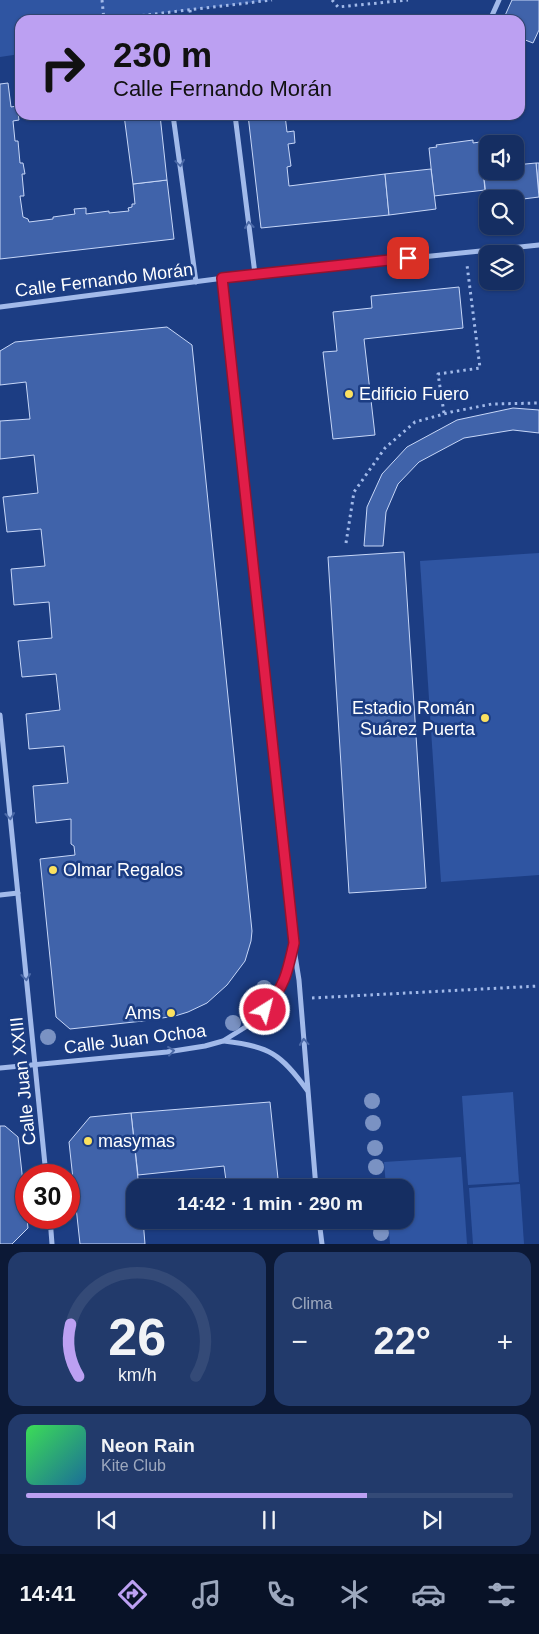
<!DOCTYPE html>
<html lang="es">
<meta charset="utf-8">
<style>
:root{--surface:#152e62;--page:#223a6b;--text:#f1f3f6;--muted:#9da8be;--line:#344a77;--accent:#bca0f2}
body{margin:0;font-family:Helvetica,sans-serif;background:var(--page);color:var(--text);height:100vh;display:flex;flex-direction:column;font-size:19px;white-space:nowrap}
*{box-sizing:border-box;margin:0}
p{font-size:16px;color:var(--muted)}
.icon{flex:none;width:28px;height:28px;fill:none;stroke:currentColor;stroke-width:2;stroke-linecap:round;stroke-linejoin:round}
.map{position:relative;height:1244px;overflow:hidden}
.panel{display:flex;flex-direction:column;gap:8px;padding:8px;background:#0c1936;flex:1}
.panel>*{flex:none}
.banner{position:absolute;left:15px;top:15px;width:510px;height:105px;border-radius:15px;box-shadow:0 1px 4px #0004,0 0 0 1px var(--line);background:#bca0f2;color:#111;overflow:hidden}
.buttons{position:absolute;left:479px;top:135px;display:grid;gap:10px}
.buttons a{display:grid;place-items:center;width:45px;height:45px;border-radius:10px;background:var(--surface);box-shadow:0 1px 4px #0004,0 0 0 1px var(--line);font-size:25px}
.speed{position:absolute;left:15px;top:1164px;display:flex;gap:10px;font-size:25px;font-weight:700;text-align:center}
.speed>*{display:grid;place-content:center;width:65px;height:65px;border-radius:50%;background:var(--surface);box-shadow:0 1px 4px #0004,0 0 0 1px var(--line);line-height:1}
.speed .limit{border:8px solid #d22;background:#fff;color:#111}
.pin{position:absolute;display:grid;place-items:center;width:42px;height:42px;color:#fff;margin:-21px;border-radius:10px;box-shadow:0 2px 8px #0006}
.me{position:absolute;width:55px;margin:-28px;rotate:36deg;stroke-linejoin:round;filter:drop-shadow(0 0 4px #0008)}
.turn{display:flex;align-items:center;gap:18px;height:105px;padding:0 15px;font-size:22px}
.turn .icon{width:65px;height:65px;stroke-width:2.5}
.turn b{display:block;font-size:35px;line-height:42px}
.big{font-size:38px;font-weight:600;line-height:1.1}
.panel .tile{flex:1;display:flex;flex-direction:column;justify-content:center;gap:8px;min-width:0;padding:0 18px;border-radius:15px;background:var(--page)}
.panel .dial{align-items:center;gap:0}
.dial svg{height:130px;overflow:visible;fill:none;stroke:var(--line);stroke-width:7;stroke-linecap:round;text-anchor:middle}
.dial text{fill:var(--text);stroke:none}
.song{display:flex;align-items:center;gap:15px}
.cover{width:60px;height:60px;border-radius:8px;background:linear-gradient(135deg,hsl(130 70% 55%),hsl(200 70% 35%))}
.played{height:5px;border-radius:2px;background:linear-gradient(90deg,var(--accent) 70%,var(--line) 70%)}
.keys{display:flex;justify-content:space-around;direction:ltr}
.heat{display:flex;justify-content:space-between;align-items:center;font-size:28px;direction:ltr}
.panel .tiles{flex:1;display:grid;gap:8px;grid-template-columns:1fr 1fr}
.tile:last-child{grid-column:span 2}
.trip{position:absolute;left:126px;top:1179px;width:288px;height:50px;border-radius:15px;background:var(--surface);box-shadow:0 1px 4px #0004,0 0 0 1px var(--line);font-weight:600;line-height:50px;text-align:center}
.dock{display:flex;height:80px;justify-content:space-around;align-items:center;background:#081227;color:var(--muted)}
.dock .icon{width:35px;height:35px}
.dock .on{color:var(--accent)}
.dock b{font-size:22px;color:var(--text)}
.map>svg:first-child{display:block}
.green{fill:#2f55a2}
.building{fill:#4063aa;stroke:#c7d7f8}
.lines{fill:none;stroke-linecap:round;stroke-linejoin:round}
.path{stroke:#a2baea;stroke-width:3;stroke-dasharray:2.5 4;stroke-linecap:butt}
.street{stroke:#a2baea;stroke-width:5}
.tree{fill:#7a92c3}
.oneway{stroke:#4b69a7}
.route-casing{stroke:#92132f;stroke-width:12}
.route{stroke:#e11d48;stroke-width:9}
.poi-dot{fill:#fbe160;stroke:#1c3d83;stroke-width:2}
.labels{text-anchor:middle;stroke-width:5;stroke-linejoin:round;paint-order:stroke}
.street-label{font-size:18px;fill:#fff;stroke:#1c3d83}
.poi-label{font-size:18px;fill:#fff;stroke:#1c3d83;text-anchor:start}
</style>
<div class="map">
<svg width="539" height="1244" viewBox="0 0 539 1244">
<rect width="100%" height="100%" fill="#1c3d83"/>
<g class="green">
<polygon points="0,0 272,0 103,20 20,20 20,54 0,57"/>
<polygon points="539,553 539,875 441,882 420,561"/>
<polygon points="513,1092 519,1182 468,1185 462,1096"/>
<polygon points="461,1157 467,1244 390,1244 388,1220 405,1220 405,1188 386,1187 384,1162"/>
<polygon points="520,1184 524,1244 473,1244 469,1188"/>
</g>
<g class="building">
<polygon points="512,0 539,0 539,30 533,43 520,38 520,20 503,20"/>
<polygon points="8,83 11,107 17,106 19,120 13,121 15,141 18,141 20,163 23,163 25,174 22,174 24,196 20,196 23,217 28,219 29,222 53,219 53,217 75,214 74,209 86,208 86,214 109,211 109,213 129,211 128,208 132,207 132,204 135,204 133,184 167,180 174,239 0,259 0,84"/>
<polygon points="124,115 160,115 167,180 133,184"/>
<polygon points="248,115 285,115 287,132 294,131 295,143 288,144 291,166 287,167 289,186 385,174 389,215 261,228"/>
<polygon points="473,140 473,143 480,142 485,190 434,196 429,148 437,147 436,145"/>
<polygon points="536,163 539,163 539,193"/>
<polygon points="536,163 539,197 515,200 488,199 487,204 483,169 488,168 488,171 515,171 515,165"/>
<polygon points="431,169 436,209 389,215 385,174"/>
<polygon points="459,287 463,328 364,339 375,435 333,439 323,352 337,351 333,312 372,308 371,296"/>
<polygon points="167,327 192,345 252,931 251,941 245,961 227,985 207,1003 188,1012 175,1016 143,1021 70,1029 56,1017 40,859 75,855 74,846 71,844 71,819 36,823 33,786 68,783 64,746 29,749 26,714 60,710 56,674 22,677 18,641 52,638 49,602 14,605 11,569 45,566 41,529 7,532 3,497 38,493 34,455 0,459 0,421 30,419 26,382 0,385 0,351 15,342"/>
<polygon points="513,408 539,410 539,433 513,430 464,438 419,462 398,484 386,512 383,546 364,546 367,507 382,474 407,447 457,420"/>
<polygon points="404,552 426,888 349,893 328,557"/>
<polygon points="270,1102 279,1188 227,1188 224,1166 138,1175 131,1113"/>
<polygon points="131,1113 139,1188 135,1188 135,1220 143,1220 145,1244 80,1244 69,1142 90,1117"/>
<polygon points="0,1126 5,1126 18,1137 28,1228 12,1244 0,1244"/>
</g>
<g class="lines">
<g class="path">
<polyline points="102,0 104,20 272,0"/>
<polyline points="332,0 338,7 408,0"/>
<polyline points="190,10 191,20"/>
<polyline points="444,413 438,374 480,368 467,265"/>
<polyline points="346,543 354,492 385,448 415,422 451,412 492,404 539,403"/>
<polyline points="312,998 539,986"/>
</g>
<g class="street">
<polyline points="490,20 499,0"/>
<polyline points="173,115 196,282"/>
<polyline points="235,115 255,274"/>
<polyline points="0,307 255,274 539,245"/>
<polyline points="0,715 46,1175"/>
<polyline points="0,895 18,893"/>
<polyline points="294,949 299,980 316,1188"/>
<path d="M224 1041C269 1046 281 1054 307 1090"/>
<polyline points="0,1068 167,1052 205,1046 223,1041 252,1023 277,995 287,974 294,943 222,278"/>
<polyline points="50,1218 52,1244"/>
<polyline points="319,1220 322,1244"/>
</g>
</g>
<g class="tree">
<circle cx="264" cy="988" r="8"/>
<circle cx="233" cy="1023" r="8"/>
<circle cx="48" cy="1037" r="8"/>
<circle cx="372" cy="1101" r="8"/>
<circle cx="373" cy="1123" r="8"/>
<circle cx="375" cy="1148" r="8"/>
<circle cx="376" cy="1167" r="8"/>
<circle cx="381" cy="1233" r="8"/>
</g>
<defs><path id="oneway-chevron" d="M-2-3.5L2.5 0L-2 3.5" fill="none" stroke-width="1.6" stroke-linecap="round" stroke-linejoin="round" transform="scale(1.25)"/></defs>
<g class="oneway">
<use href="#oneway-chevron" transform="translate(180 163) rotate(82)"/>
<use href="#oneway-chevron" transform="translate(249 225) rotate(-97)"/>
<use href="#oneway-chevron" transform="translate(10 816) rotate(84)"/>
<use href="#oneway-chevron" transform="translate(26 977) rotate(84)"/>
<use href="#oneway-chevron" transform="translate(304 1042) rotate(-95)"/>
<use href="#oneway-chevron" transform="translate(171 1051) rotate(-7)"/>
</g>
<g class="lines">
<defs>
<path id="route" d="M265 1010C285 985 287 974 294 943L222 278 408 258"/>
</defs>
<use href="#route" class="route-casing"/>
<use href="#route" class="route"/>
</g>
<g class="poi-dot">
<circle cx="349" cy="394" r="5"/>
<circle cx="485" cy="718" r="5"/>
<circle cx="53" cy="870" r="5"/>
<circle cx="171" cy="1013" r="5"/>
<circle cx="88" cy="1141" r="5"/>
</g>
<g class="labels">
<g class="street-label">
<text transform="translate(104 280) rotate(-7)" y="6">Calle Fernando Morán</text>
<text transform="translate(135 1039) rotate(-7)" y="6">Calle Juan Ochoa</text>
<text transform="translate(23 1081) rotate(-96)" y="6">Calle Juan XXIII</text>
</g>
<g class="poi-label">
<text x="359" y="400">Edificio Fuero</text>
<text x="475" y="714" text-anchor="end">Estadio Román<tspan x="475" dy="21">Suárez Puerta</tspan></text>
<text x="63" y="876">Olmar Regalos</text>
<text x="161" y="1019" text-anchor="end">Ams</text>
<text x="98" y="1147">masymas</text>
</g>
</g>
</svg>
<div class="buttons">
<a><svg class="icon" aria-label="sound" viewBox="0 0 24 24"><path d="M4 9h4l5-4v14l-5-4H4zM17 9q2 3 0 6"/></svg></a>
<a><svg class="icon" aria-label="search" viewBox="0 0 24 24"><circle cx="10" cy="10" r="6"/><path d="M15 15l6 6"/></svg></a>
<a><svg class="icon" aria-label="layers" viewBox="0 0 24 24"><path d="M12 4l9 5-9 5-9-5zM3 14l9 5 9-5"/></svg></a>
</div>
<div class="speed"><div class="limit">30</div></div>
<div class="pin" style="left:408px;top:258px;background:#d93025"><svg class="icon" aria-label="arrive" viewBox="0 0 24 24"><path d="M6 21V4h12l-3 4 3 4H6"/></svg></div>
<svg class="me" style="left:265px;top:1010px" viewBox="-20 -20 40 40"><circle r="17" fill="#e11d48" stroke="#fff" stroke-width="3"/><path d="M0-11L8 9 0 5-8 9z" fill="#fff"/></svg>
<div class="trip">14:42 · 1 min · 290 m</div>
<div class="banner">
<div class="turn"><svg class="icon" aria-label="right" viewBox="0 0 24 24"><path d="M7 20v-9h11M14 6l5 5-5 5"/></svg><div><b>230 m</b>Calle Fernando Morán</div></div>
</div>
</div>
<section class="panel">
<div class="tiles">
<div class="tile dial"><svg viewBox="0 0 100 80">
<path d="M14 69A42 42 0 1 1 86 69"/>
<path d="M14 69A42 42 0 0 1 9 37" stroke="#bca0f2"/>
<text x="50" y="56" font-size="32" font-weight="700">26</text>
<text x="50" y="72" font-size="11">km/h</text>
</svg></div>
<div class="tile"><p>Clima</p>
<div class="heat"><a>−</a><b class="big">22°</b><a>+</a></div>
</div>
<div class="tile">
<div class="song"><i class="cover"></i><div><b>Neon Rain</b><p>Kite Club</p></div></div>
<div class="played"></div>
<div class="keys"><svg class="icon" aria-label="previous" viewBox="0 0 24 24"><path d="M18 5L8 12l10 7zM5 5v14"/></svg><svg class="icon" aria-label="pause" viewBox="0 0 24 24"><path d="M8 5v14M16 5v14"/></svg><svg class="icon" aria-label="next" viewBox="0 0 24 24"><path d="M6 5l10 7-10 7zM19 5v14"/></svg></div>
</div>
</div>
</section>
<nav class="dock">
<b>14:41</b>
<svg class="icon on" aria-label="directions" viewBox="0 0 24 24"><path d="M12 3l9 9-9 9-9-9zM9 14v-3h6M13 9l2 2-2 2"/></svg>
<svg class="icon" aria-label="music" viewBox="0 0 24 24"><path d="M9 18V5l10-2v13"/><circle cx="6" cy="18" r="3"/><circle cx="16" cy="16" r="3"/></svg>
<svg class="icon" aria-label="phone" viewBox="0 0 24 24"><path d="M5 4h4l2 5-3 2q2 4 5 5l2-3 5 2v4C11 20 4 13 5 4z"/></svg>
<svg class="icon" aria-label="climate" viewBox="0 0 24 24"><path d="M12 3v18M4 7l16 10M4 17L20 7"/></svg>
<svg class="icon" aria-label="car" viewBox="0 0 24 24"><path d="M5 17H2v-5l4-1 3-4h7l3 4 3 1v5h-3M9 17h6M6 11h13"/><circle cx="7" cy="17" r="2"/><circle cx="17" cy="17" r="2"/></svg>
<svg class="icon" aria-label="filters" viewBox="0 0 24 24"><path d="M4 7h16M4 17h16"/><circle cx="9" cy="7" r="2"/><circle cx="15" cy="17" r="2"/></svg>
</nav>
